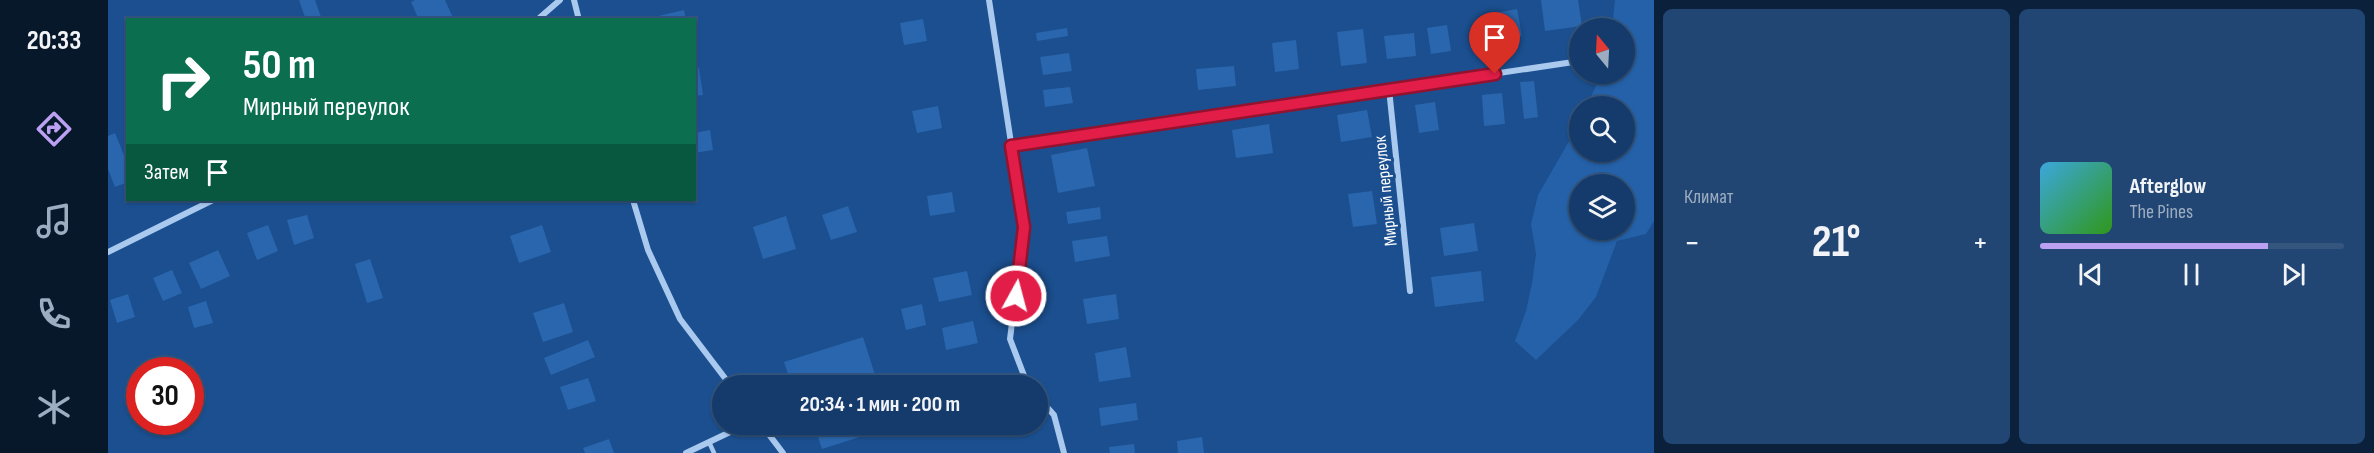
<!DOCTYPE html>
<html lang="ru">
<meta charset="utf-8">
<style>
:root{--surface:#143b6b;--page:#214673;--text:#f1f3f6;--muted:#9dadc1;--line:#33557e;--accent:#bca0f2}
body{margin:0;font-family:"Sofia Sans Condensed",sans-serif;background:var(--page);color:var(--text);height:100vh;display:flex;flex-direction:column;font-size:22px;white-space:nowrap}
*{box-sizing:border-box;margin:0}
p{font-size:20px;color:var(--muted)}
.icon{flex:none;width:33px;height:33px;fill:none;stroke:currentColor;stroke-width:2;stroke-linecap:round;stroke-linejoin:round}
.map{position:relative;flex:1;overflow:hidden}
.sheet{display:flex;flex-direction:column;gap:9px;padding:9px;background:#0b203b;width:720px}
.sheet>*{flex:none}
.top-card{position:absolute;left:18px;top:18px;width:570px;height:183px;border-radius:0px;box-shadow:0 2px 4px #0004,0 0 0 2px var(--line);background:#0b6e4f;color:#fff;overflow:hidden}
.needle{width:39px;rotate:342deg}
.buttons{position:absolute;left:1461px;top:18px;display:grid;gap:12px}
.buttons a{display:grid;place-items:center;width:66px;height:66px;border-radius:50%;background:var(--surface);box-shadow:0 2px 4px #0004,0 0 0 2px var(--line);font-size:30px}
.speed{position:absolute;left:18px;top:357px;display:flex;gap:12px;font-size:30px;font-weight:700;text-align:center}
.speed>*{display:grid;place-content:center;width:78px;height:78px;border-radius:50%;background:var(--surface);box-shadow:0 2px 4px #0004,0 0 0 2px var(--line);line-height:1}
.speed .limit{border:9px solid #d22;background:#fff;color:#111}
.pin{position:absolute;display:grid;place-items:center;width:51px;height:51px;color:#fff;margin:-62px -26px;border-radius:50% 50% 50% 0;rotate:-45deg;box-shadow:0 0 6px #0007}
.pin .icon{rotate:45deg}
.me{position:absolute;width:66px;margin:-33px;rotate:7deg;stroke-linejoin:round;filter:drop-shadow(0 0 4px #0008)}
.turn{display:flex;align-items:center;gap:21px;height:126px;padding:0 18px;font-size:27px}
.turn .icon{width:78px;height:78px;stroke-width:2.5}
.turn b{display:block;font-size:42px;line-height:51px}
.then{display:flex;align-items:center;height:57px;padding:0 18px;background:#0003;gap:12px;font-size:22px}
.big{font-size:45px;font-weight:700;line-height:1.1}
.sheet .card{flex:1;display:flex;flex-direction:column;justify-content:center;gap:9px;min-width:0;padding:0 21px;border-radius:9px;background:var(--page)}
.song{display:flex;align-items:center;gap:18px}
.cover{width:72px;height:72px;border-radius:9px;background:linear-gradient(135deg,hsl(200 70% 55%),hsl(110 70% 35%))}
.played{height:6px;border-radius:3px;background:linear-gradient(90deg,var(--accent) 75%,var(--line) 75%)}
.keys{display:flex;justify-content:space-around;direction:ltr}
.heat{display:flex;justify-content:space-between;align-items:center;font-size:33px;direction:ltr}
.sheet .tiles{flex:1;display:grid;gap:9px;grid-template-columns:repeat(2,1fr)}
.trip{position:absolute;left:604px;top:375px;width:336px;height:60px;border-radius:30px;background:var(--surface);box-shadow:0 2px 4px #0004,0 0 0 2px var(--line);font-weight:700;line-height:60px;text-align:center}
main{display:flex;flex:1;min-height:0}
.tab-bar{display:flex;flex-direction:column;width:108px;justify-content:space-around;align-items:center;background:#08182b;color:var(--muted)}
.tab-bar .icon{width:42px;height:42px}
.tab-bar .on{color:var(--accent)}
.tab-bar b{font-size:27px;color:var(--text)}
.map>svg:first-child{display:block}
.green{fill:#2461a8;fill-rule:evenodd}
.building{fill:#2a66ad}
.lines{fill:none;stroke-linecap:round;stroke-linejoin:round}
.lane{stroke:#a9c9ee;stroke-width:4.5}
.street{stroke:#a9c9ee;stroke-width:6}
.route-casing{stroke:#92132f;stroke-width:15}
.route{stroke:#e11d48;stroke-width:10}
.labels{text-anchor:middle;stroke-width:6;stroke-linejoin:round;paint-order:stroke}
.street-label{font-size:18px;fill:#fff;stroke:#1b4f8f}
</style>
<main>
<nav class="tab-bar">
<b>20:33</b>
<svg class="icon on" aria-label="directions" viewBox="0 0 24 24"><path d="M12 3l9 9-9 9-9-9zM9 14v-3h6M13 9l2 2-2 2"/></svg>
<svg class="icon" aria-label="music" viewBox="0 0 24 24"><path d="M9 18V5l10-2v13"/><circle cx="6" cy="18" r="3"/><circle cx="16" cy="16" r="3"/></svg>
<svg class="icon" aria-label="phone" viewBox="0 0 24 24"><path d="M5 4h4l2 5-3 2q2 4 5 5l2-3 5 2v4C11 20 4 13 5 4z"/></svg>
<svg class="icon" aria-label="climate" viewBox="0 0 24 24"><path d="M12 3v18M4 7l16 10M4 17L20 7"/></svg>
</nav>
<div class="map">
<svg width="1546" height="453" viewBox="0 0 1546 453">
<rect width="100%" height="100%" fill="#1b4f8f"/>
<path class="green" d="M1507 0H1546V221L1538 234 1509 241 1488 297 1470 320 1428 360 1407 341 1418 311 1424 283 1428 254 1423 224 1430 195 1471 124 1472 152H1516V106H1479L1493 74H1516V28H1504ZM1472 184H1516V230H1472Z"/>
<g class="building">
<polygon points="191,0 207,0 214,20 198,20"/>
<polygon points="307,0 337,0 346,20 311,20 303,2"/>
<polygon points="1433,0 1470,0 1474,26 1437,31"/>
<polygon points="1409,9 1414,36 1387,41 1382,14"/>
<polygon points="576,10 578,20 547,20 546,17"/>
<polygon points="815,19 819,41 796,45 792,23"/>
<polygon points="1339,25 1343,51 1323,54 1319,28"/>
<polygon points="959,28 960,36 929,41 928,33"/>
<polygon points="1255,29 1259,63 1233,66 1229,32"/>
<polygon points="1306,33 1308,56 1279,59 1276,36"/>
<polygon points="1188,40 1191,69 1167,72 1164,43"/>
<polygon points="961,53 964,71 935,75 932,57"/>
<polygon points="1126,66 1128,86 1090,90 1088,69"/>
<polygon points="591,68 595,95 586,96 586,69"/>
<polygon points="1426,81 1430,117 1416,119 1412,82"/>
<polygon points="962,87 965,103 937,107 935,90"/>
<polygon points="1394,93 1397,124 1376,126 1374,95"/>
<polygon points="1327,102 1331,130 1311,133 1307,105"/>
<polygon points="830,106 834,128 809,133 804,111"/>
<polygon points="1259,110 1264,137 1233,142 1229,115"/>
<polygon points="1161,124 1165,153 1128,158 1124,130"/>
<polygon points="602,130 605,150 586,153 586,133"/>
<polygon points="7,133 20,165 20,182 7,187 0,169 0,136"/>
<polygon points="979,148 987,186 950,193 943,155"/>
<polygon points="1264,191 1269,224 1245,227 1240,194"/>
<polygon points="844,192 847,212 822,216 819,196"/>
<polygon points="740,206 749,232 723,240 714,215"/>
<polygon points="992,207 993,219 960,224 958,212"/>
<polygon points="199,215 206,238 186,245 179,220"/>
<polygon points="678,216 688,249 655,259 645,227"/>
<polygon points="1366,223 1370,251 1336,256 1332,228"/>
<polygon points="160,225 170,251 149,260 139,233"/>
<polygon points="434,225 443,252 411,263 402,236"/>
<polygon points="999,236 1002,256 967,262 964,241"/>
<polygon points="110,250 122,276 93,289 81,263"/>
<polygon points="262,259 275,298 259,303 247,264"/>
<polygon points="64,270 74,293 55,301 45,278"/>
<polygon points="859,271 864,295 831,302 825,278"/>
<polygon points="1373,271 1376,301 1327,307 1323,277"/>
<polygon points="20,294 27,317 9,323 2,300"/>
<polygon points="1008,294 1011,319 979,324 975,299"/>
<polygon points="98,301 105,323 86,328 80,307"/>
<polygon points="456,303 465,332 435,342 425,313"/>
<polygon points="814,304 818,325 798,330 793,309"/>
<polygon points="865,321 870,343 838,350 834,328"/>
<polygon points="755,337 768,378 745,386 684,386 676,362"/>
<polygon points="480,340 487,357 443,375 436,358"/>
<polygon points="1018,347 1023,377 991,382 987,353"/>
<polygon points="480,378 488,401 460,410 452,387"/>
<polygon points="1028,403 1030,420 993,426 991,408"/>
<polygon points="749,424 782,424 783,427 714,449 710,437"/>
<polygon points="1094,437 1096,453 1070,453 1069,441"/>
<polygon points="501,439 506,453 477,453 475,448"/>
<polygon points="1026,444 1027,453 1002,453 1001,447"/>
</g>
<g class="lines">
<polyline class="lane" points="601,442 606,453"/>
<g class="street">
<polyline points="466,0 471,20"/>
<polyline points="881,0 916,227 902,339 920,386"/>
<polyline points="429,20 452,0"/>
<polyline points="1281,89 1302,291"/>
<polyline points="903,146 1472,61"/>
<polyline points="525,200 540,250 572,319 623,386"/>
<polyline points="0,252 105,200"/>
<polyline points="930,397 946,415 956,453"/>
<polyline points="653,424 675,453"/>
<polyline points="578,453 639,424"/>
</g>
</g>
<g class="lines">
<defs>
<polyline id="route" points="908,296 916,227 903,146 1387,74"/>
</defs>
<use href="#route" class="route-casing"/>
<use href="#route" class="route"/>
</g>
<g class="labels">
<g class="street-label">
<text transform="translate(1277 191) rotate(-96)" y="6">Мирный переулок</text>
</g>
</g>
</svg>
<div class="buttons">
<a><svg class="needle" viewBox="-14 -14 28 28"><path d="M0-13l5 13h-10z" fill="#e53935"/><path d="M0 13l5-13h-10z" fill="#9dadc1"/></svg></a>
<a><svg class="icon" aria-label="search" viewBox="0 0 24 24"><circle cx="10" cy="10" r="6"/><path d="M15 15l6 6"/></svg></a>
<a><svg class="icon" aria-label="layers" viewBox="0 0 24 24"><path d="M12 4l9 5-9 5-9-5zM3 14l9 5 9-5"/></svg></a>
</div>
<div class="speed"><div class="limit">30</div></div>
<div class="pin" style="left:1387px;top:74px;background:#d93025"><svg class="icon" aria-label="arrive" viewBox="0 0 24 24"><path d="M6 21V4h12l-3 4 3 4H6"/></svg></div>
<svg class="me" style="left:908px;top:296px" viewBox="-20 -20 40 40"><circle r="17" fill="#e11d48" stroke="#fff" stroke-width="3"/><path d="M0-11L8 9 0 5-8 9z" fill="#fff"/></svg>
<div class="trip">20:34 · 1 мин · 200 m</div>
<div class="top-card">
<div class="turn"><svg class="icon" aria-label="right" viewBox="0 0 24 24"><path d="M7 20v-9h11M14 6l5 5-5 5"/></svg><div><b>50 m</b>Мирный переулок</div></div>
<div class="then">Затем<svg class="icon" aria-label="arrive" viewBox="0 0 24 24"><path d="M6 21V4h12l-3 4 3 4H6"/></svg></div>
</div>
</div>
<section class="sheet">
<div class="tiles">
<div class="card"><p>Климат</p>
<div class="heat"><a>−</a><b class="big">21°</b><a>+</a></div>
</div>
<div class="card">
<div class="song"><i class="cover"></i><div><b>Afterglow</b><p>The Pines</p></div></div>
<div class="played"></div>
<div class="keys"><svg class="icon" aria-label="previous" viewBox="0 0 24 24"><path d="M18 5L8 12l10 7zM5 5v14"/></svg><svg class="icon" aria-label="pause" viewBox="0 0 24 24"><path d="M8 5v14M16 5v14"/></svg><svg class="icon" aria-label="next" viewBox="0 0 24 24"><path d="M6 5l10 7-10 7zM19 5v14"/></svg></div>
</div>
</div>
</section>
</main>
